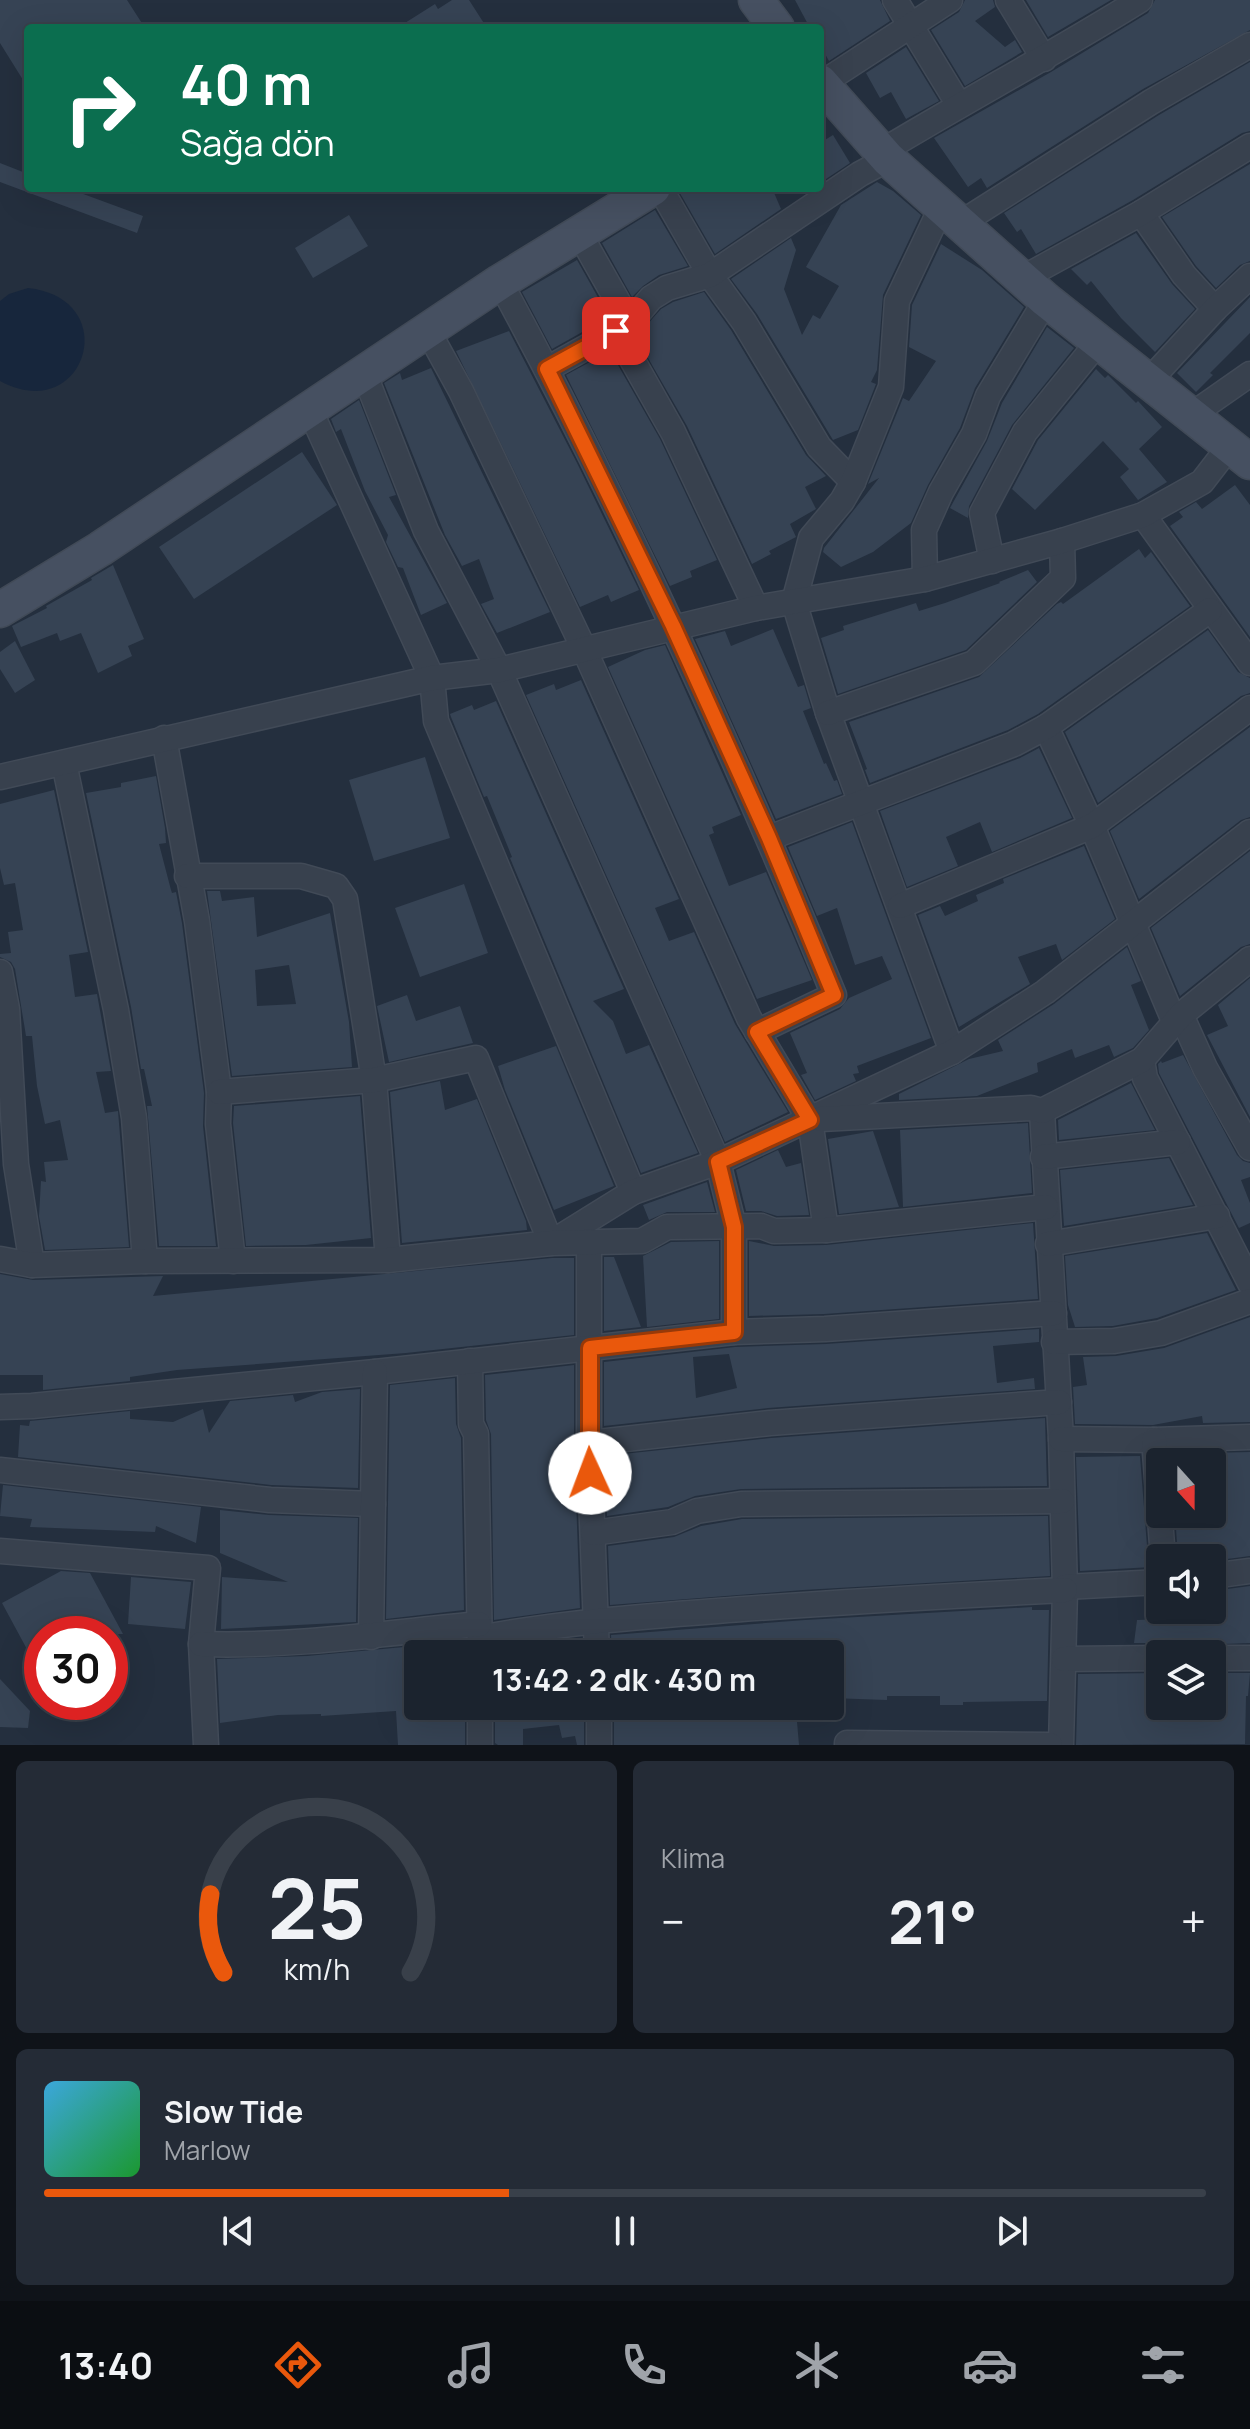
<!DOCTYPE html>
<html lang="tr">
<meta charset="utf-8">
<style>
:root{--surface:#1b232e;--page:#242b36;--text:#f1f3f6;--muted:#a0a4aa;--line:#39404a;--accent:#ea580c}
body{margin:0;font-family:Manrope,sans-serif;background:var(--page);color:var(--text);height:100vh;display:flex;flex-direction:column;font-size:30px;white-space:nowrap}
*{box-sizing:border-box;margin:0}
p{font-size:26px;color:var(--muted)}
.icon{flex:none;width:44px;height:44px;fill:none;stroke:currentColor;stroke-width:2;stroke-linecap:round;stroke-linejoin:round}
.map{position:relative;height:1745px;overflow:hidden}
.side{display:flex;flex-direction:column;gap:16px;padding:16px;background:#0f1319;flex:1}
.side>*{flex:none}
.banner{position:absolute;left:24px;top:24px;width:800px;height:168px;border-radius:8px;box-shadow:0 8px 32px #0002,0 0 0 2px var(--line);background:#0b6e4f;color:#fff;overflow:hidden}
.needle{width:52px;rotate:159deg}
.controls{position:absolute;left:1146px;top:1448px;display:grid;gap:16px}
.controls a{display:grid;place-items:center;width:80px;height:80px;border-radius:8px;background:var(--surface);box-shadow:0 8px 32px #0002,0 0 0 2px var(--line);font-size:40px}
.speed{position:absolute;left:24px;top:1616px;display:flex;gap:16px;font-size:40px;font-weight:700;text-align:center}
.speed>*{display:grid;place-content:center;width:104px;height:104px;border-radius:50%;background:var(--surface);box-shadow:0 8px 32px #0002,0 0 0 2px var(--line);line-height:1}
.speed .limit{border:12px solid #d22;background:#fff;color:#111}
.pin{position:absolute;display:grid;place-items:center;width:68px;height:68px;color:#fff;margin:-34px;border-radius:16px;box-shadow:0 4px 12px #0006}
.me{position:absolute;width:88px;margin:-44px;rotate:358deg;stroke-linejoin:round;filter:drop-shadow(0 0 6px #0008)}
.turn{display:flex;align-items:center;gap:28px;height:168px;padding:0 24px;font-size:36px}
.turn .icon{width:104px;height:104px;stroke-width:2.5}
.turn b{display:block;font-size:56px;line-height:68px}
.big{font-size:60px;font-weight:700;line-height:1.1}
.side .widget{flex:1;display:flex;flex-direction:column;justify-content:center;gap:12px;min-width:0;padding:0 28px;border-radius:12px;background:var(--page)}
.side .dial{align-items:center;gap:0}
.dial svg{height:208px;overflow:visible;fill:none;stroke:var(--line);stroke-width:7;stroke-linecap:round;text-anchor:middle}
.dial text{fill:var(--text);stroke:none}
.song{display:flex;align-items:center;gap:24px}
.cover{width:96px;height:96px;border-radius:12px;background:linear-gradient(135deg,hsl(200 70% 55%),hsl(130 70% 35%))}
.played{height:8px;border-radius:4px;background:linear-gradient(90deg,var(--accent) 40%,var(--line) 40%)}
.keys{display:flex;justify-content:space-around;direction:ltr}
.heat{display:flex;justify-content:space-between;align-items:center;font-size:44px;direction:ltr}
.side .tiles{flex:1;display:grid;gap:16px;grid-template-columns:1fr 1fr}
.widget:last-child{grid-column:span 2}
.trip{position:absolute;left:404px;top:1640px;width:440px;height:80px;border-radius:8px;background:var(--surface);box-shadow:0 8px 32px #0002,0 0 0 2px var(--line);font-weight:700;line-height:80px;text-align:center}
.tab-bar{display:flex;height:128px;justify-content:space-around;align-items:center;background:#0b0e12;color:var(--muted)}
.tab-bar .icon{width:56px;height:56px}
.tab-bar .on{color:var(--accent)}
.tab-bar b{font-size:36px;color:var(--text)}
.map>svg:first-child{display:block}
.water{fill:#17263c}
.building{fill:#364354;fill-rule:evenodd}
.lines{fill:none;stroke-linecap:round;stroke-linejoin:round}
.street-casing{stroke:#414a57;stroke-width:27}
.secondary-casing{stroke:#414a57;stroke-width:37}
.street{stroke:#38414e;stroke-width:24}
.secondary{stroke:#465061;stroke-width:34}
.route-casing{stroke:#983908;stroke-width:20}
.route{stroke:#ea580c;stroke-width:14}
</style>
<div class="map">
<svg width="1250" height="1745" viewBox="0 0 1250 1745">
<rect width="100%" height="100%" fill="#242f3e"/>
<path class="water" d="M28 288C125 299 85 427 0 381V301L9 294Z"/>
<g class="building">
<polygon points="0,0 127,0 145,28 28,28 28,88 0,43"/>
<polygon points="452,0 469,0 487,28 397,28 435,4 438,9"/>
<polygon points="795,0 880,0 890,21 829,61 820,45 820,28 810,28"/>
<polygon points="965,0 993,0 995,7 975,21 1005,47 1015,40 1022,52 965,86 931,30 959,12"/>
<polygon points="1026,0 1111,0 1048,37"/>
<polygon points="1155,0 1250,0 1250,30 1143,89 987,188 981,178 968,187 934,138 1051,72 1148,13"/>
<polygon points="906,47 939,101 906,119 891,92 880,98 866,73"/>
<polygon points="1250,62 1250,131 1242,133 1133,200 1036,254 1021,229 1017,232 1004,213 1159,115"/>
<polygon points="833,135 850,163 820,183 820,143"/>
<polygon points="0,163 28,174 28,188 67,188 143,216 137,233 0,182"/>
<polygon points="1250,164 1250,261 1240,265 1216,288 1196,266 1162,217"/>
<polygon points="877,182 893,191 921,215 883,295 877,370 871,382 876,384 858,430 833,440 757,314 731,279 791,238 796,250 784,289 802,335 813,315 820,319 839,286 806,267 841,205"/>
<polygon points="677,188 772,188 781,209 715,254"/>
<polygon points="655,210 688,266 659,275 643,286 632,297 602,243"/>
<polygon points="349,215 368,246 313,278 295,248"/>
<polygon points="1136,233 1172,284 1195,309 1155,352 1121,318 1091,281 1087,285 1071,269"/>
<polygon points="941,244 982,270 1024,307 975,388 960,428 928,485 911,523 873,552 841,567 823,552 824,548 879,478 868,484 903,398 909,401 936,361 909,347 912,305"/>
<polygon points="577,260 609,317 552,349 522,292"/>
<polygon points="704,292 731,330 806,455 826,476 805,487 816,509 790,524 796,537 769,551 771,554 752,564 687,426 636,337 661,309 673,302"/>
<polygon points="1250,297 1250,333 1210,373 1213,375 1196,392 1177,373"/>
<polygon points="1047,327 1074,348 1012,425 969,506 968,518 950,508 987,441 1002,403"/>
<polygon points="509,331 577,463 639,590 611,602 608,595 580,607 456,351"/>
<polygon points="610,351 660,439 717,560 690,571 692,577 670,586 566,375"/>
<polygon points="431,368 550,612 497,633 481,604 494,599 479,559 462,566 445,535 384,383 400,373 402,380"/>
<polygon points="1096,369 1105,378 1108,375 1136,403 1138,401 1162,427 1139,449 1167,482 1138,500 1120,477 1129,469 1103,441 1035,510 1012,489 1038,440"/>
<polygon points="359,400 396,495 389,497 447,603 421,615 403,568 398,567 386,542 388,535 365,491 341,429 336,432 331,419"/>
<polygon points="302,452 337,505 194,599 159,547"/>
<polygon points="1235,485 1250,505 1250,637 1170,526 1183,517 1179,512 1196,502 1202,509"/>
<polygon points="1139,549 1145,558 1151,552 1190,606 1038,714 1008,730 870,783 865,770 867,769 849,722 979,677 1057,604 1061,602 1063,604"/>
<polygon points="113,565 144,639 128,646 132,656 98,673 81,633 60,641 57,633 21,647 12,626 47,608 46,606 92,580 91,578"/>
<polygon points="1028,570 1037,582 966,650 838,694 821,638 844,630 843,626 916,603 919,611 945,603 1000,583 999,582"/>
<polygon points="773,629 798,687 804,685 811,708 803,711 824,764 826,763 834,781 837,780 842,794 776,819 695,639 725,631 731,646"/>
<polygon points="1208,630 1238,672 1250,678 1250,693 1241,696 1098,803 1065,732"/>
<polygon points="15,641 35,680 15,693 0,669 0,652"/>
<polygon points="665,645 741,815 712,827 714,833 709,835 729,886 766,872 812,980 757,999 608,667 645,650"/>
<polygon points="581,680 679,899 655,908 669,941 694,932 735,1024 788,1112 725,1142 526,695 554,684 556,690"/>
<polygon points="496,701 624,989 593,1001 613,1021 626,1054 649,1045 698,1153 641,1173 510,858 512,857 487,796 484,797 451,717 450,714 472,705 474,710"/>
<polygon points="1250,727 1250,817 1241,820 1139,899 1110,831"/>
<polygon points="1039,748 1072,818 992,852 980,822 946,837 958,866 907,887 880,811 1020,758"/>
<polygon points="425,757 450,838 374,861 349,780"/>
<polygon points="156,776 165,828 166,843 159,844 171,890 172,893 176,892 182,923 204,1093 203,1126 216,1246 159,1246 147,1106 152,1106 144,1069 141,1069 131,1007 86,793 121,787 121,783"/>
<polygon points="54,790 88,952 69,955 75,997 97,994 111,1071 96,1072 105,1113 118,1111 129,1247 45,1250 39,1216 41,1181 46,1182 44,1162 68,1160 60,1120 45,1124 37,1086 32,1036 26,1036 15,969 11,962 0,957 0,954 11,953 8,932 23,930 15,883 4,885 0,868 0,804"/>
<polygon points="852,822 931,1038 857,1066 859,1073 853,1074 856,1081 815,1100 801,1075 807,1073 790,1033 840,1009 849,998 892,979 882,956 855,965 837,908 817,916 788,847"/>
<polygon points="1084,846 1115,919 1062,960 1056,944 1018,957 1030,984 959,1027 918,915 940,906 945,916 978,901 976,895 1004,883 1003,879"/>
<polygon points="1250,851 1250,944 1241,947 1180,996 1151,928"/>
<polygon points="464,884 488,953 420,977 395,908"/>
<path d="M207 891H220L222 901 254 897 257 937 330 913 349 1022 352 1067 232 1076ZM289 965 296 1004 257 1006 255 970Z"/>
<polygon points="1127,947 1141,981 1131,985 1149,1030 1133,1048 1114,1057 1109,1045 1075,1058 1072,1049 1037,1063 1038,1072 977,1096 899,1100 899,1094 969,1059 1003,1051 998,1040 1054,1004"/>
<polygon points="1250,978 1250,1117 1207,1035 1228,1026 1218,1005"/>
<polygon points="407,995 416,1021 460,1006 473,1043 389,1062 377,1006"/>
<polygon points="556,1046 614,1186 554,1210 505,1090 498,1066"/>
<polygon points="1183,1055 1237,1155 1243,1161 1250,1163 1250,1177 1241,1180 1250,1203 1250,1223 1239,1228 1159,1073 1158,1064 1161,1061 1162,1063"/>
<polygon points="440,1081 445,1110 477,1099 526,1221 527,1230 402,1243 390,1092"/>
<polygon points="1131,1083 1155,1130 1059,1140 1058,1120"/>
<polygon points="360,1096 371,1238 306,1245 246,1246 233,1123 234,1106"/>
<polygon points="1028,1123 1032,1193 903,1207 900,1130"/>
<polygon points="873,1131 899,1207 839,1214 828,1139"/>
<polygon points="778,1150 786,1167 801,1163 809,1215 777,1216 761,1211 746,1211 736,1170"/>
<polygon points="1169,1158 1193,1205 1064,1226 1060,1170"/>
<polygon points="707,1182 715,1212 667,1212 649,1220 643,1205"/>
<polygon points="1033,1223 1038,1299 824,1314 749,1316 749,1241 774,1246 826,1245"/>
<polygon points="1207,1233 1236,1290 1157,1318 1113,1326 1075,1327 1068,1305 1065,1256"/>
<polygon points="719,1241 719,1319 647,1327 643,1256 671,1242"/>
<polygon points="604,1257 614,1257 641,1327 604,1331"/>
<polygon points="552,1258 574,1258 574,1335 406,1353 177,1370 130,1377 130,1381 43,1390 43,1375 0,1375 0,1274 33,1280 163,1276 153,1296"/>
<polygon points="1250,1317 1250,1422 1203,1423 1202,1416 1153,1425 1075,1424 1073,1387 1087,1385 1083,1357 1116,1356 1164,1348"/>
<path d="M1039 1329V1342L993 1346 997 1383 1034 1378 1035 1389 768 1408 604 1426V1362L735 1347 826 1344ZM729 1354 737 1388 696 1398 693 1357Z"/>
<polygon points="574,1365 574,1444 580,1608 494,1620 491,1434 486,1420 485,1375"/>
<polygon points="455,1378 456,1424 461,1438 464,1610 386,1619 390,1385"/>
<polygon points="360,1389 358,1488 271,1485 18,1457 20,1425 29,1426 30,1421 130,1411 130,1419 173,1422 203,1409 209,1433 230,1401 293,1395 295,1402 322,1392"/>
<polygon points="1045,1418 1047,1486 741,1489 695,1496 668,1507 607,1516 605,1456 771,1438"/>
<polygon points="1250,1452 1250,1556 1212,1561 1212,1558 1178,1558 1175,1514 1214,1514 1212,1462 1208,1462 1207,1453"/>
<polygon points="1140,1456 1148,1559 1152,1567 1080,1571 1076,1457"/>
<polygon points="3,1485 201,1507 196,1543 156,1526 155,1532 30,1527 32,1519 0,1516"/>
<polygon points="220,1510 269,1515 358,1518 356,1622 221,1629 222,1577 288,1582 220,1553"/>
<polygon points="1048,1516 1050,1576 803,1590 610,1605 608,1546 674,1537 701,1526 742,1519"/>
<polygon points="61,1571 90,1573 123,1634 42,1634 42,1677 2,1603"/>
<polygon points="131,1577 191,1582 185,1629 128,1624"/>
<polygon points="1250,1586 1250,1643 1169,1646 1160,1643 1134,1643 1137,1620 1165,1619 1164,1610 1212,1610 1212,1591"/>
<polygon points="1032,1607 1032,1610 1049,1610 1047,1701 963,1702 963,1705 940,1705 940,1696 887,1696 887,1700 830,1698 830,1654 612,1654 611,1635 805,1620"/>
<polygon points="581,1638 582,1654 497,1654 497,1650"/>
<polygon points="415,1646 418,1706 465,1706 465,1745 398,1745 396,1711 321,1716 321,1714 278,1715 220,1723 217,1659 307,1656"/>
<polygon points="1160,1673 1160,1706 1212,1706 1212,1673 1250,1673 1248,1696 1246,1696 1245,1744 1076,1745 1078,1674"/>
<polygon points="0,1679 30,1711 28,1728 0,1727"/>
<polygon points="495,1706 584,1706 584,1745 577,1745 575,1736 562,1738 559,1725 523,1729 523,1745 498,1745 495,1743"/>
<polygon points="614,1706 677,1706 679,1718 734,1712 733,1706 754,1706 754,1713 796,1710 799,1745 614,1745"/>
</g>
<g class="lines">
<defs>
<g id="street">
<polyline points="895,0 959,105"/>
<polyline points="1008,0 1044,59"/>
<polyline points="821,84 950,0"/>
<path d="M881 152C967 100 1055 53 1140 0"/>
<polyline points="660,188 710,275 744,322 819,447 853,482"/>
<polyline points="942,206 897,301 891,387 853,482 842,501 811,538 794,602 828,713 952,1052"/>
<polyline points="1141,213 1184,275 1215,309"/>
<polyline points="961,223 1151,102 1250,45"/>
<polyline points="579,233 630,323"/>
<polyline points="1023,278 1141,213 1250,146"/>
<path d="M500 282C625 513 734 752 834 995L757 1032"/>
<polyline points="428,331 461,391 584,649 749,1018 810,1120 826,1230"/>
<polyline points="616,331 673,432 756,608"/>
<polyline points="547,369 630,323 651,298 667,288 710,275 860,174 888,159"/>
<polyline points="364,373 426,531 499,670 718,1162 734,1227 734,1332"/>
<polyline points="1148,382 1215,309 1250,276"/>
<polyline points="309,408 432,678 436,721 633,1192"/>
<polyline points="1190,416 1250,374"/>
<polyline points="1143,515 1250,663"/>
<polyline points="992,561 982,513 1025,432 1099,341"/>
<polyline points="925,579 924,530 941,492 974,434 988,396 1046,300"/>
<polyline points="828,713 974,663 1063,578 1062,541"/>
<polyline points="1046,727 1092,826 1174,1021"/>
<polyline points="164,738 197,921 219,1092 218,1124 233,1261"/>
<polyline points="64,763 116,1010 134,1118 145,1261"/>
<polyline points="0,777 432,678 499,670 756,608 925,579 1062,541 1143,515 1202,482 1229,447"/>
<polyline points="769,838 1014,744 1046,727 1210,610"/>
<polyline points="187,876 301,876 336,886 345,899 374,1080 388,1260"/>
<polyline points="900,906 1092,826 1250,708"/>
<polyline points="0,972 7,1009 16,1164 32,1265"/>
<polyline points="1181,1015 1205,1068 1250,1148"/>
<polyline points="1142,1060 1145,1078 1250,1283"/>
<polyline points="219,1092 374,1080 476,1058 551,1243 633,1192 718,1162 952,1052 1045,992 1250,832"/>
<polyline points="1042,1111 1061,1439 1065,1590 1061,1745"/>
<polyline points="821,1119 1031,1108 1042,1111 1142,1060 1181,1015 1250,959"/>
<polyline points="1043,1157 1178,1142"/>
<polyline points="589,1241 589,1443 597,1654"/>
<polyline points="1048,1244 1217,1216"/>
<polyline points="0,1259 32,1265 145,1261 388,1260 551,1243 642,1241 667,1227 761,1226 774,1231 826,1230 1046,1207"/>
<polyline points="1054,1342 1114,1341 1161,1333 1250,1301"/>
<polyline points="470,1361 471,1424 476,1434 480,1652"/>
<polyline points="0,1407 32,1406 375,1372 734,1332 825,1329 1054,1313"/>
<polyline points="1061,1439 1154,1440 1250,1437"/>
<polyline points="1154,1440 1163,1558"/>
<polyline points="589,1443 770,1423 1059,1402"/>
<polyline points="0,1470 270,1500 373,1504"/>
<polyline points="593,1533 672,1522 697,1511 741,1504 1062,1501"/>
<polyline points="0,1551 208,1568 201,1644 206,1745"/>
<polyline points="1212,1576 1250,1571"/>
<polyline points="1065,1587 1160,1582"/>
<polyline points="371,1637 375,1372"/>
<path d="M480 1638C558 1623 637 1617 717 1611 833 1602 949 1596 1065 1590"/>
<path d="M201 1644C294 1647 386 1633 479 1624"/>
<polyline points="1212,1658 1250,1658"/>
<polyline points="1064,1659 1160,1658"/>
<polyline points="480,1706 480,1745"/>
<polyline points="599,1706 599,1745"/>
<polyline points="847,1745 847,1743 1050,1745"/>
</g>
<g id="secondary">
<polyline points="756,0 777,28"/>
<polyline points="820,82 888,159 1046,300 1250,462"/>
<polyline points="0,610 100,549 500,282 653,188"/>
</g>
</defs>
<use href="#street" class="street-casing"/>
<use href="#secondary" class="secondary-casing"/>
<use href="#street" class="street"/>
<use href="#secondary" class="secondary"/>
</g>
<g class="lines">
<defs>
<polyline id="route" points="590,1473 590,1348 734,1332 734,1227 718,1162 810,1120 757,1032 834,995 769,838 673,626 547,369 616,331"/>
</defs>
<use href="#route" class="route-casing"/>
<use href="#route" class="route"/>
</g>
</svg>
<div class="controls">
<a><svg class="needle" viewBox="-14 -14 28 28"><path d="M0-13l5 13h-10z" fill="#e53935"/><path d="M0 13l5-13h-10z" fill="#a0a4aa"/></svg></a>
<a><svg class="icon" aria-label="sound" viewBox="0 0 24 24"><path d="M4 9h4l5-4v14l-5-4H4zM17 9q2 3 0 6"/></svg></a>
<a><svg class="icon" aria-label="layers" viewBox="0 0 24 24"><path d="M12 4l9 5-9 5-9-5zM3 14l9 5 9-5"/></svg></a>
</div>
<div class="speed"><div class="limit">30</div></div>
<div class="pin" style="left:616px;top:331px;background:#d93025"><svg class="icon" aria-label="arrive" viewBox="0 0 24 24"><path d="M6 21V4h12l-3 4 3 4H6"/></svg></div>
<svg class="me" style="left:590px;top:1473px" viewBox="-20 -20 40 40"><circle r="19" fill="#fff"/><path d="M0-13L10 11 0 6-10 11z" fill="#ea580c"/></svg>
<div class="trip">13:42 · 2 dk · 430 m</div>
<div class="banner">
<div class="turn"><svg class="icon" aria-label="right" viewBox="0 0 24 24"><path d="M7 20v-9h11M14 6l5 5-5 5"/></svg><div><b>40 m</b>Sağa dön</div></div>
</div>
</div>
<section class="side">
<div class="tiles">
<div class="widget dial"><svg viewBox="0 0 100 80">
<path d="M14 69A42 42 0 1 1 86 69"/>
<path d="M14 69A42 42 0 0 1 9 39" stroke="#ea580c"/>
<text x="50" y="56" font-size="32" font-weight="700">25</text>
<text x="50" y="72" font-size="11">km/h</text>
</svg></div>
<div class="widget"><p>Klima</p>
<div class="heat"><a>−</a><b class="big">21°</b><a>+</a></div>
</div>
<div class="widget">
<div class="song"><i class="cover"></i><div><b>Slow Tide</b><p>Marlow</p></div></div>
<div class="played"></div>
<div class="keys"><svg class="icon" aria-label="previous" viewBox="0 0 24 24"><path d="M18 5L8 12l10 7zM5 5v14"/></svg><svg class="icon" aria-label="pause" viewBox="0 0 24 24"><path d="M8 5v14M16 5v14"/></svg><svg class="icon" aria-label="next" viewBox="0 0 24 24"><path d="M6 5l10 7-10 7zM19 5v14"/></svg></div>
</div>
</div>
</section>
<nav class="tab-bar">
<b>13:40</b>
<svg class="icon on" aria-label="directions" viewBox="0 0 24 24"><path d="M12 3l9 9-9 9-9-9zM9 14v-3h6M13 9l2 2-2 2"/></svg>
<svg class="icon" aria-label="music" viewBox="0 0 24 24"><path d="M9 18V5l10-2v13"/><circle cx="6" cy="18" r="3"/><circle cx="16" cy="16" r="3"/></svg>
<svg class="icon" aria-label="phone" viewBox="0 0 24 24"><path d="M5 4h4l2 5-3 2q2 4 5 5l2-3 5 2v4C11 20 4 13 5 4z"/></svg>
<svg class="icon" aria-label="climate" viewBox="0 0 24 24"><path d="M12 3v18M4 7l16 10M4 17L20 7"/></svg>
<svg class="icon" aria-label="car" viewBox="0 0 24 24"><path d="M5 17H2v-5l4-1 3-4h7l3 4 3 1v5h-3M9 17h6M6 11h13"/><circle cx="7" cy="17" r="2"/><circle cx="17" cy="17" r="2"/></svg>
<svg class="icon" aria-label="filters" viewBox="0 0 24 24"><path d="M4 7h16M4 17h16"/><circle cx="9" cy="7" r="2"/><circle cx="15" cy="17" r="2"/></svg>
</nav>
